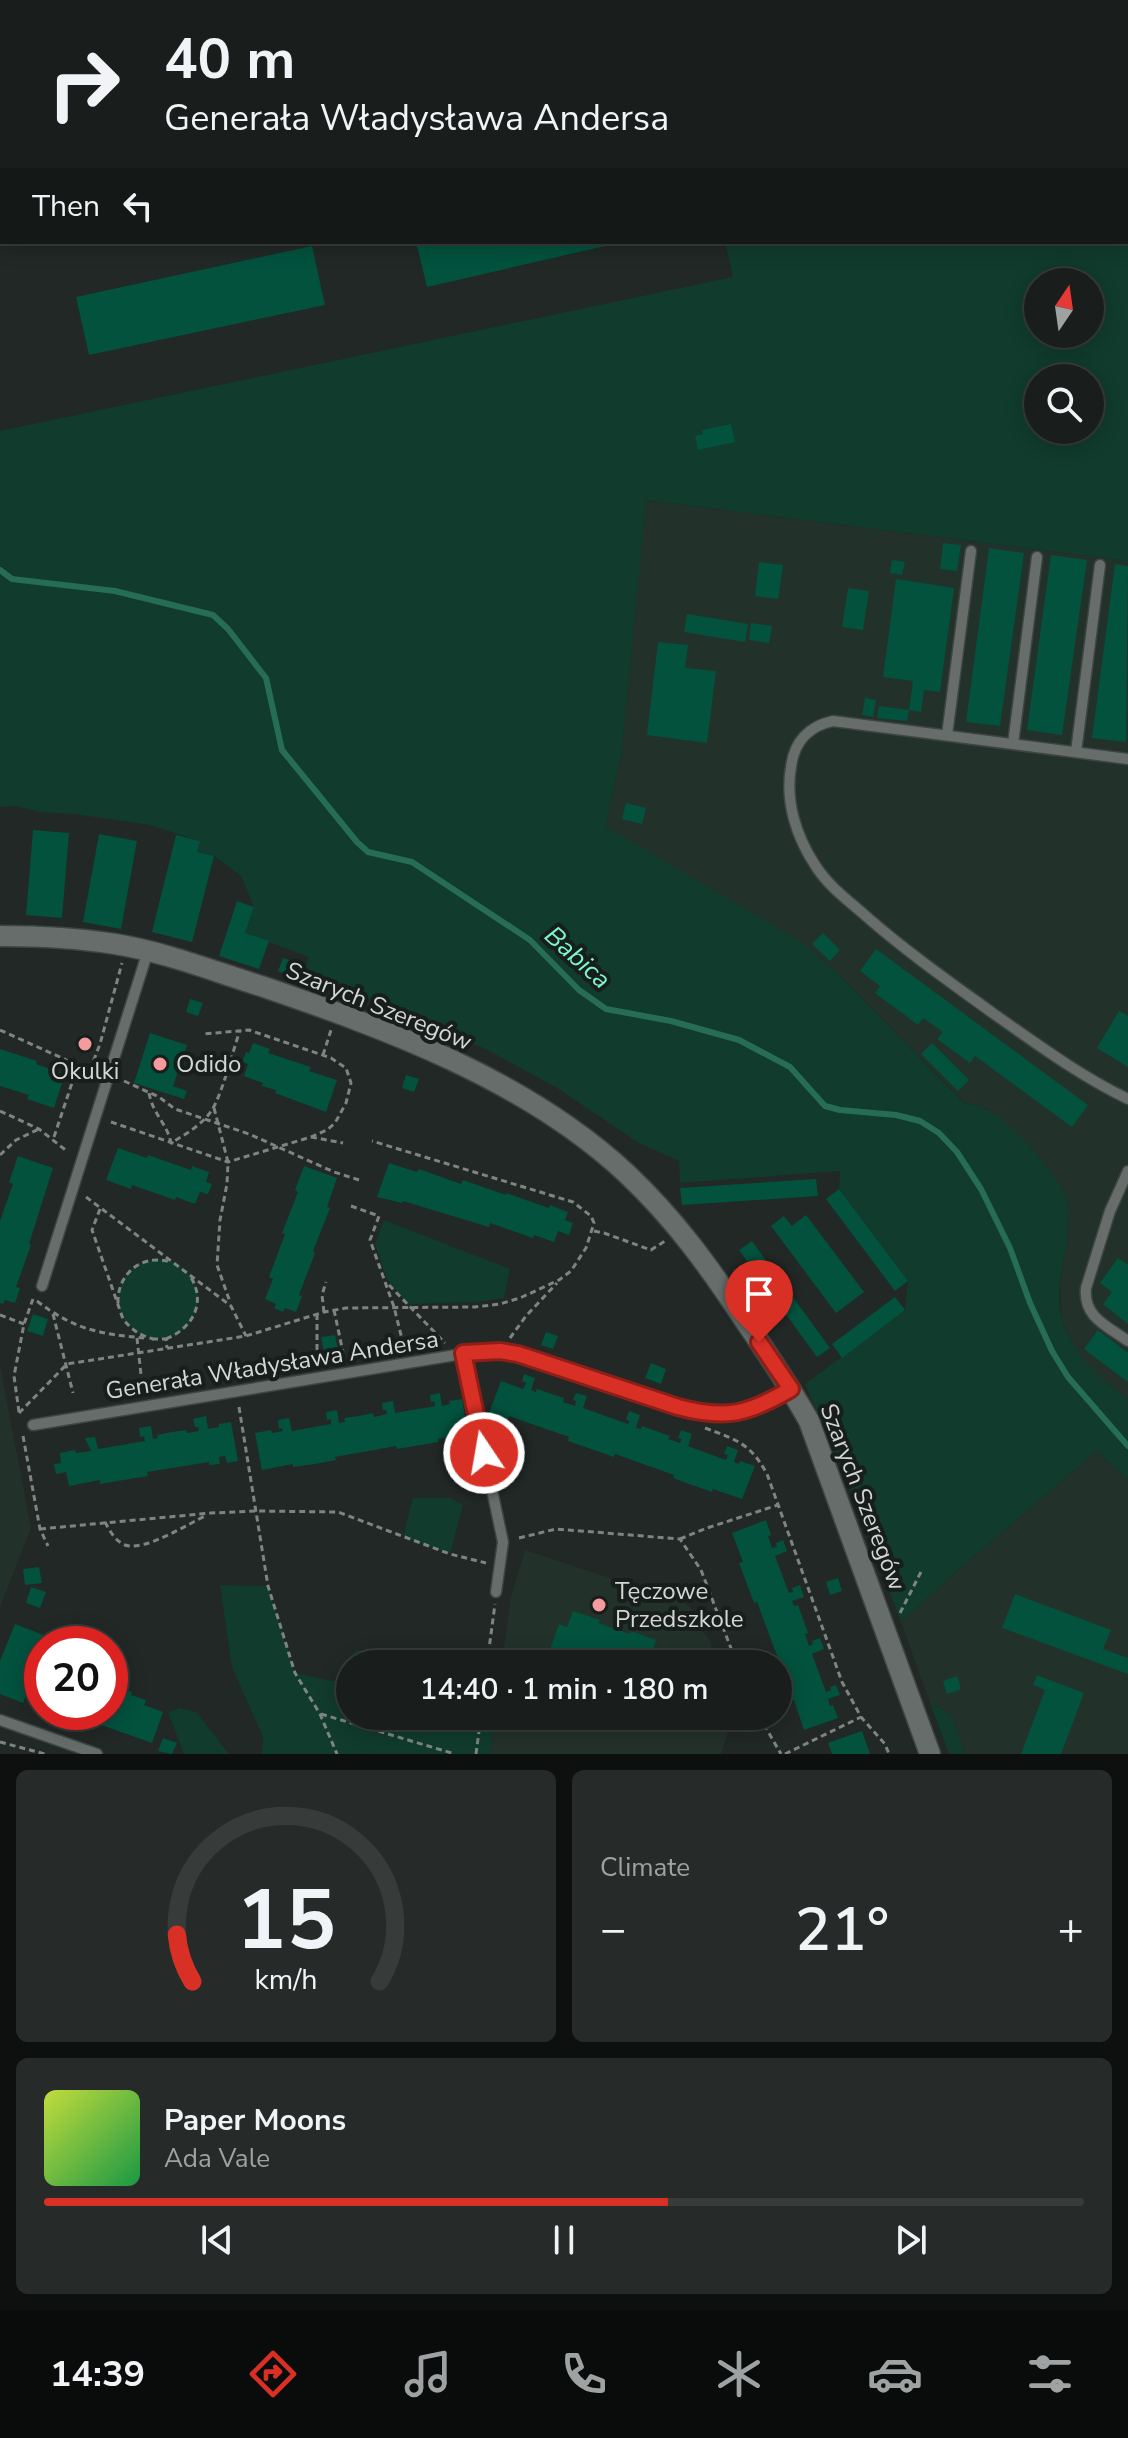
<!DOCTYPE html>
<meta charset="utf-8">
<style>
:root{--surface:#191e1c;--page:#262b29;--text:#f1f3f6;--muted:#9fa2a3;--line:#373c3b;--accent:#d93025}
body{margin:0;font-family:"Nunito Sans",sans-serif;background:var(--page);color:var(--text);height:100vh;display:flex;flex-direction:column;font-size:30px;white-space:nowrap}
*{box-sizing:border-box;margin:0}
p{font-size:26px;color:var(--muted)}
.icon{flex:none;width:44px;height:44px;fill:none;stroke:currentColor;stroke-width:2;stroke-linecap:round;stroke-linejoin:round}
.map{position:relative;height:1754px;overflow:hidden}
.details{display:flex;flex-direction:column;gap:16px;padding:16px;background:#0e100f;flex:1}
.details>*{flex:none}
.banner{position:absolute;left:0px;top:0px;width:1128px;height:244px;box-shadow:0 4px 20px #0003,0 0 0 2px var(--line);background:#191e1c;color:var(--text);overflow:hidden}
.needle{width:52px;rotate:13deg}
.buttons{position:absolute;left:1024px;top:268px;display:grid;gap:16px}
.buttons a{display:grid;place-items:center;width:80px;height:80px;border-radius:50%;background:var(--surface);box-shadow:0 4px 20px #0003,0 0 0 2px var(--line);font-size:40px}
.speed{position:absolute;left:24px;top:1626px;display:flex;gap:16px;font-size:40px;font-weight:700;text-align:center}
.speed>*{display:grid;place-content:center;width:104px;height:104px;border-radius:50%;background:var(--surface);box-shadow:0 4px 20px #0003,0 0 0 2px var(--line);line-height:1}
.speed .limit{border:12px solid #d22;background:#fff;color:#111}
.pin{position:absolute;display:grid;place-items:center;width:68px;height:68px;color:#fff;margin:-82px -34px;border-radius:50% 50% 50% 0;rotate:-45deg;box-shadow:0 0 8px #0007}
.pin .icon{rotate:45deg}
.me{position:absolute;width:88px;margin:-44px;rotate:348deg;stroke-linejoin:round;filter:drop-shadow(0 0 6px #0008)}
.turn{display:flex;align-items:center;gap:28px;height:168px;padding:0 32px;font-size:36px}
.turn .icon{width:104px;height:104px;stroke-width:2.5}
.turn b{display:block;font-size:56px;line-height:68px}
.then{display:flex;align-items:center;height:76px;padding:0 32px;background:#0003;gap:16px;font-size:30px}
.big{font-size:60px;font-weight:600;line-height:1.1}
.details .tile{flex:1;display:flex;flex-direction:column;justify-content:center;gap:12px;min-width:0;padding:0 28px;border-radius:12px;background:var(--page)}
.details .dial{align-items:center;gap:0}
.dial svg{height:208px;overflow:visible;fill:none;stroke:var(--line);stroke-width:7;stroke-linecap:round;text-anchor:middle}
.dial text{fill:var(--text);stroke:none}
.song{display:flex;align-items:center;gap:24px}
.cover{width:96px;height:96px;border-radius:12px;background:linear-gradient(135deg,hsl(70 70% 55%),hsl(140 70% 35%))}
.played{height:8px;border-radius:4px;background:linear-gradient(90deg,var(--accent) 60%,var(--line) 60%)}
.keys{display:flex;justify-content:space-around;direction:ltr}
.heat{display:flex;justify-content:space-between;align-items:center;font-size:44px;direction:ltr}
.details .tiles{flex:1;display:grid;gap:16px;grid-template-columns:1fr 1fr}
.tile:last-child{grid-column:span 2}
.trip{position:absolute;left:336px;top:1650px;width:456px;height:80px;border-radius:40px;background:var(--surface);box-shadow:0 4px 20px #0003,0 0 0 2px var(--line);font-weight:600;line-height:80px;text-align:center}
.menu{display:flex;height:128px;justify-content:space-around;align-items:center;background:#0a0c0b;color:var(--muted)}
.menu .icon{width:56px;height:56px}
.menu .active{color:var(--accent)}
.menu b{font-size:36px;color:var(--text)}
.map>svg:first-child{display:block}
.built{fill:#23312b}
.green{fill:#103b2d;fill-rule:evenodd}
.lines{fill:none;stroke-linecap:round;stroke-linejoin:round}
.stream{stroke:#276c55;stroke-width:6}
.building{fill:#02523e}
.service-casing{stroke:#3e4442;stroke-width:13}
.minor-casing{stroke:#3e4442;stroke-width:23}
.path{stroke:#7f8482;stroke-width:3;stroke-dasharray:6 4;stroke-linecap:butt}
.service{stroke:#666d6a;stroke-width:10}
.minor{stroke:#666d6a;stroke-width:20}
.route-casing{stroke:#8d1f18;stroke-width:20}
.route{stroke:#d93025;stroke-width:14}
.poi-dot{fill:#f59b9d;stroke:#181e1b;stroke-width:3}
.labels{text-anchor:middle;stroke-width:8;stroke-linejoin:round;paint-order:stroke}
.street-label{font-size:24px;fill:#d3d7d5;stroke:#181e1b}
.poi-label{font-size:24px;fill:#d3d7d5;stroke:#181e1b;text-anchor:start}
.water-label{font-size:26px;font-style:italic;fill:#7cf7cd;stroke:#181e1b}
</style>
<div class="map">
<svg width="1128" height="1754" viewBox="0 0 1128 1754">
<rect width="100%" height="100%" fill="#212825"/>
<g class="built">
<polygon points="1027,0 1128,0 1128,197 1126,197 1126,2 1027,2"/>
<polygon points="645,500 1128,561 1128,1400 1091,1370 1072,1345 1062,1319 1060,1286 1069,1222 988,1109 965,1103 841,977 605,826 621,757"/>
<polygon points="0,1366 31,1528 0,1607"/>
<polygon points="1097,1451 1128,1480 1128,1754 965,1754 951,1714 930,1703 901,1622 959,1569"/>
<polygon points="525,1550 683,1602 691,1608 692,1620 710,1640 716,1664 502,1664 511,1597"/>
<polygon points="495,1716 728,1716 730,1726 721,1754 490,1754"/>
</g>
<g class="green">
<path d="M1126 197H1128V561L646 500 621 757 605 826 800 941 841 977 964 1103C972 1105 981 1106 988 1110 1013 1123 1053 1169 1065 1195 1068 1202 1068 1211 1068 1219 1069 1253 1052 1288 1063 1322 1074 1357 1101 1378 1128 1400V1480L1097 1451 959 1569 901 1622 846 1478 805 1384 905 1310 908 1281 839 1189 840 1171 680 1183 679 1161 639 1143 557 1088 491 1052 417 1017 302 974 309 957 245 933 254 907 241 876 214 856 197 852 199 841 150 825 74 814 40 812 15 806 0 807V431L733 277 725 242H1126ZM1038 282H1090V334H1038ZM1038 378H1090V430H1038Z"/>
<polygon points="384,1220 510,1269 504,1298 475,1302 408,1304 387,1279 375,1244"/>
<circle cx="158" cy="1299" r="40"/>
<polygon points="413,1498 450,1498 463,1505 450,1554 403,1537"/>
<polygon points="220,1585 268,1586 295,1673 337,1682 342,1664 356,1650 385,1654 390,1664 350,1664 350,1716 445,1716 493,1731 490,1754 262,1754 263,1737 232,1667"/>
<polygon points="930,1703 951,1714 965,1754 949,1754"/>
<polygon points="180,1708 196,1712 229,1754 184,1754 168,1712"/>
</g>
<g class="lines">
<polyline class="stream" points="0,570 12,579 115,591 213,615 228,629 266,678 282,750 357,842 368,852 412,862 530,940 579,990 606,1009 671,1021 739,1040 790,1067 825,1106 840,1110 896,1115 920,1121 939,1133 957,1152 981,1189 1010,1248 1030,1303 1052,1351 1068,1377 1128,1446"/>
</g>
<g class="building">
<polygon points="416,242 617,242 618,243 427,287"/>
<polygon points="312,246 325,305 89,355 76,297"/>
<polygon points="731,424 735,442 698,450 695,436 703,434 702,430"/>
<polygon points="943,543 961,545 957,571 940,569"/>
<polygon points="989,548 1024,553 1000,726 966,722"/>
<polygon points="1051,555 1087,560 1062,735 1027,730"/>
<polygon points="892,560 905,562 902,575 890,573"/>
<polygon points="759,562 783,565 778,599 755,596"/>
<polygon points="1115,564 1128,566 1126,742 1092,738"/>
<polygon points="896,579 954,588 940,692 924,690 921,712 909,710 907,721 877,718 879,706 909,710 913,681 883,677"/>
<polygon points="848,588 869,591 863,630 842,627"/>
<polygon points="687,614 748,624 745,642 684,632"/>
<polygon points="751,623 772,626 769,643 749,640"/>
<polygon points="658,642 688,645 685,668 716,671 707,743 647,735"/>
<polygon points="865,698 876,700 873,717 862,715"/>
<polygon points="626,803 646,808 642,824 622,819"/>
<polygon points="33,830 69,833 62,918 26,915"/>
<polygon points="99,834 137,841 121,929 83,922"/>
<polygon points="176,835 200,841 197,852 214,856 192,942 152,932"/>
<polygon points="237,901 254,907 245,933 269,941 259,969 219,956"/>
<polygon points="823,933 840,950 830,961 812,944"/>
<polygon points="876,949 1088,1105 1072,1127 975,1056 970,1063 937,1039 943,1032 923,1018 918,1025 875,993 880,986 860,971"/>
<polygon points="283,958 302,964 297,978 278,971"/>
<polygon points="190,999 203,1003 198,1016 186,1012"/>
<polygon points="1119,1011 1128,1016 1128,1067 1097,1048"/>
<polygon points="150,1033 187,1045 173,1086 187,1091 184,1099 134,1083"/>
<polygon points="81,1034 94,1041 88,1054 75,1048"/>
<polygon points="253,1043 270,1049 268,1053 311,1067 309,1071 337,1080 326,1112 275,1093 276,1090 262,1086 263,1083 244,1076 248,1064 242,1062 246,1052 249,1053"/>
<polygon points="932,1043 969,1080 958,1091 921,1054"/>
<polygon points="0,1049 37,1061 36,1064 65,1074 54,1108 27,1099 29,1095 0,1086"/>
<polygon points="406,1075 419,1079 414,1092 402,1088"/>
<polygon points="118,1148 147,1158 148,1155 191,1170 192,1166 209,1172 206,1182 212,1184 208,1194 200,1192 195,1204 176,1197 175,1200 132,1185 131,1189 106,1180"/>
<polygon points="18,1156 53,1168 29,1244 31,1245 16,1287 20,1288 15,1303 5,1300 3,1304 0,1303 0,1221 13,1184 9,1182"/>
<polygon points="389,1163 417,1172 419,1169 461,1184 463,1180 506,1195 506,1193 549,1208 550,1205 568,1212 565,1220 573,1223 569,1235 558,1231 554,1242 534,1235 533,1238 490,1223 489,1227 403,1201 402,1203 377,1197"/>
<polygon points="304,1166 337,1178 327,1207 330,1208 313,1251 315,1253 299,1295 302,1296 296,1312 285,1308 283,1312 274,1308 276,1304 265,1299 273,1279 269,1277 285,1234 282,1233 298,1192 295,1190"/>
<polygon points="816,1179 818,1196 682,1205 680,1188"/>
<polygon points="839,1189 908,1281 895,1291 826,1199"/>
<polygon points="806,1215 864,1292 836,1313 771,1226 784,1216 792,1226"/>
<polygon points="752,1241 830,1348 817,1357 739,1250"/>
<polygon points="1118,1258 1128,1265 1128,1324 1103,1304 1112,1292 1100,1283"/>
<polygon points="895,1297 905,1310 842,1358 832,1344"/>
<polygon points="33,1314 48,1319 43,1336 27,1331"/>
<polygon points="1098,1330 1128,1353 1128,1382 1084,1349"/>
<polygon points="546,1332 558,1336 553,1349 541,1345"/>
<polygon points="335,1335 338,1350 324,1352 321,1337"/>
<polygon points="651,1363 666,1369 661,1384 645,1378"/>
<polygon points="524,1374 535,1378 531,1390 536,1392 537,1389 564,1398 563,1402 575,1406 576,1401 573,1400 576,1393 587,1396 583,1408 628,1424 629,1421 626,1419 629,1411 640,1415 636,1428 641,1429 642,1426 670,1436 668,1439 680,1443 682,1439 678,1438 681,1430 692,1434 688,1446 726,1460 728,1455 724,1454 727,1446 738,1450 734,1462 739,1464 740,1461 755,1466 742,1499 713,1489 712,1492 692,1485 673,1478 674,1475 615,1454 614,1457 568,1441 569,1437 509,1416 508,1420 489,1413 501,1381 523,1389 526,1383 522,1381"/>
<polygon points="134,1380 136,1394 123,1396 121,1382"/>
<polygon points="440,1393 442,1406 450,1404 449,1401 462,1399 468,1433 438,1439 438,1442 397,1449 396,1446 335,1457 336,1460 315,1464 293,1467 293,1464 262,1470 255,1433 271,1430 272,1433 283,1431 282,1428 279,1429 278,1420 289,1418 292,1431 331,1424 331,1419 327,1420 326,1412 337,1410 339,1423 345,1422 344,1418 359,1416 373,1413 374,1417 387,1414 386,1410 383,1410 382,1403 393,1401 395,1413 435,1406 434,1401 431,1402 430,1395"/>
<polygon points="206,1416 208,1429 219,1427 219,1424 231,1422 238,1461 227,1463 225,1456 219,1457 220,1464 209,1465 209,1462 147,1472 148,1476 100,1484 100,1480 69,1486 66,1472 56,1474 54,1464 61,1463 60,1453 75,1450 76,1453 91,1451 85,1438 95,1437 98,1449 145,1441 144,1436 140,1437 139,1428 151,1426 153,1439 158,1438 157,1435 172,1432 186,1430 187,1433 199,1431 198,1427 195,1427 193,1419"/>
<polygon points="766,1520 771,1535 768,1536 772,1548 777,1547 776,1543 783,1540 787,1551 775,1556 789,1593 793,1592 792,1588 800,1585 804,1597 792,1601 794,1606 798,1605 808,1633 805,1634 809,1646 813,1644 812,1641 820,1638 824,1649 812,1654 826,1692 831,1690 830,1687 836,1685 840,1695 828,1699 830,1706 833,1705 838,1718 804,1730 794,1700 790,1701 778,1664 771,1664 779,1661 757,1602 754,1603 739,1563 743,1562 732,1533"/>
<polygon points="39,1567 42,1583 25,1585 23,1569"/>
<polygon points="838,1578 842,1591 830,1595 826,1582"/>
<polygon points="31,1587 46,1592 40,1608 26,1603"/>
<polygon points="1015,1594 1111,1630 1103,1649 1128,1658 1128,1674 1002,1628"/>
<polygon points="573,1611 600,1620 598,1623 630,1634 631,1631 656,1640 651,1657 659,1660 657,1664 593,1664 550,1649 559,1624 567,1627"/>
<polygon points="15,1624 49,1637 46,1644 42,1644 42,1653 23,1703 0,1694 0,1661"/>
<polygon points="1037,1675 1084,1693 1061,1754 1021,1754 1045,1690 1033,1685"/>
<polygon points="957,1676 961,1689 947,1694 943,1681"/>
<polygon points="110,1684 132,1692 131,1695 146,1700 144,1705 163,1712 152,1743 65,1712 110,1712"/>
<polygon points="862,1731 870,1754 832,1754 828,1743"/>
<polygon points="163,1738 177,1743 172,1754 158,1751"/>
</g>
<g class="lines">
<defs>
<g id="service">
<polyline points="1126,32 1128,23"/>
<polyline points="1126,158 1128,161"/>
<polyline points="947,735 971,551"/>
<polyline points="1013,744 1037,557"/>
<polyline points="1076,752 1100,565"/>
<path d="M1128 759 833 721C809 726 794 742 791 767 785 801 796 836 815 865 828 886 849 901 867 917 907 952 950 982 994 1014 1037 1044 1080 1076 1128 1099"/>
<path d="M1128 1171 1110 1211 1086 1288C1083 1317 1107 1326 1128 1341"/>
<polyline points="42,1286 148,951"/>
<polyline points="463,1353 503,1542 496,1592"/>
<path d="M33 1425 480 1351C538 1352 592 1378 645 1396 679 1408 712 1419 747 1411 762 1408 778 1397 791 1389"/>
<polyline points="0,1720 97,1754"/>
</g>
<path id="minor" d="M0 936C38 936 77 938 115 944 165 952 213 971 261 986 387 1029 526 1080 626 1173 675 1219 710 1268 747 1324 769 1356 790 1387 809 1421L930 1754"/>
</defs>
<use href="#service" class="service-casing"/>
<use href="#minor" class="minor-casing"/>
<g class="path">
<polyline points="1000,0 1000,2"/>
<polyline points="1013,2 1013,0"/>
<polyline points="0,1030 95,1073"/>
<polyline points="323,1055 331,1030"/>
<polyline points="90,1070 100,1044 122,963"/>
<polyline points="124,1081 159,1097 175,1109 249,1134 334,1172 359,1180"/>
<path d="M149 1093C153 1115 167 1123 171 1143 186 1134 202 1125 212 1110 222 1094 233 1051 240 1030"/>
<polyline points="214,1108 228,1162 227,1184 220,1220 217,1265 230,1302"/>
<polyline points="0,1111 39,1129 68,1152"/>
<polyline points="111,1122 228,1162 311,1137 327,1130 335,1123 346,1103 351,1083 346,1068 331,1058 249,1030 204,1034"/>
<polyline points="54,1137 78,1065"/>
<polyline points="311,1137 343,1143"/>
<polyline points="0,1155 16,1140 39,1129"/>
<polyline points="86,1197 231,1306 246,1336"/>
<polyline points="351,1206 379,1216 370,1240 394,1307 405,1351"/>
<path d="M100 1209 92 1230 123 1319C132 1330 139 1335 153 1339"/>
<polyline points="594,1231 604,1233 651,1250 665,1241"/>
<polyline points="389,1285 445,1343"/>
<path d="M37 1301C73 1329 99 1334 144 1338"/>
<path d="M118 1303C117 1274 142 1253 171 1262"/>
<polyline points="334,1310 344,1357"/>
<polyline points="324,1312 322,1295 326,1282"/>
<polyline points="53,1314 73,1393"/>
<polyline points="317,1314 317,1349 319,1362"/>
<polyline points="0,1315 24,1324"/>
<polyline points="137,1338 143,1393"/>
<polyline points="510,1338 526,1316 557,1283"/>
<polyline points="152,1339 166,1339 167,1348"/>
<path d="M166 1339C193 1328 207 1302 190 1276"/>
<polyline points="239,1407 268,1586 295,1673 320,1714 337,1754"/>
<polyline points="19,1412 14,1376 24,1324 33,1299"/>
<polyline points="19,1413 67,1364 246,1336 324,1312 346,1308 475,1307 500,1304 520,1298 559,1280 571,1271 586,1248 594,1223 591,1216 573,1202 372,1141"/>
<path d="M705 1428C737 1440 750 1443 767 1474L842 1682 861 1717 885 1744 889 1754"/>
<polyline points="23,1436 40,1529 48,1546"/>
<path d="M105 1522C110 1531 115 1541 125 1545 144 1552 188 1524 207 1515"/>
<polyline points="40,1529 211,1513 257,1511 338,1512 450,1554 486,1563"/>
<polyline points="519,1538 556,1529 680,1539 701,1570 737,1664"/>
<polyline points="680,1539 707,1528 778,1505"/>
<polyline points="900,1613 922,1570"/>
<polyline points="692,1614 716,1616"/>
<polyline points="487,1664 495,1604"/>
<polyline points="321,1714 455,1754"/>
<polyline points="759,1716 781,1754"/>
<polyline points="0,1742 45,1754"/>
<polyline points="476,1754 481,1716"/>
<polyline points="785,1754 861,1717"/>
</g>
<use href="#service" class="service"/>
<use href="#minor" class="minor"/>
</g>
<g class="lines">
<defs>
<path id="route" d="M484 1453 463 1353 500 1351 518 1354 678 1407C727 1420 748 1414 791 1389L759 1342"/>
</defs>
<use href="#route" class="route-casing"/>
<use href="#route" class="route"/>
</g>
<g class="poi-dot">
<circle cx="85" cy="1044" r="8"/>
<circle cx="160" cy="1064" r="8"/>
<circle cx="599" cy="1605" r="8"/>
</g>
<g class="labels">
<g class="street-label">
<text transform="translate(379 1006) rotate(22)" y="8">Szarych Szeregów</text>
<text transform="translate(272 1365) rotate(-9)" y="8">Generała Władysława Andersa</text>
<text transform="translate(863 1497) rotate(69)" y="8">Szarych Szeregów</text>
</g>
<g class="poi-label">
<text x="176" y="1072">Odido</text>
<text x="85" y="1079" text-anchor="middle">Okulki</text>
<text x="615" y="1599">Tęczowe<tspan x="615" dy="28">Przedszkole</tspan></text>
</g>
<g class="water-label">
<text transform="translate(578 957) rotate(42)" y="9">Babica</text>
</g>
</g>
</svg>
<div class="buttons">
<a><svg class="needle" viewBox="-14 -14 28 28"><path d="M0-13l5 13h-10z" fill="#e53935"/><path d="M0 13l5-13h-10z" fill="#9fa2a3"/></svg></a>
<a><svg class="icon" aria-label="search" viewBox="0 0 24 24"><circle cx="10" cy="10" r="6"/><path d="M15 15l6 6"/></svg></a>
</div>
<div class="speed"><div class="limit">20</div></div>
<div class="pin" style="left:759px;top:1342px;background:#d93025"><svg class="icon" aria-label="arrive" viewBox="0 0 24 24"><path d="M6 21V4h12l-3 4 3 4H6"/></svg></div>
<svg class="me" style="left:484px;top:1453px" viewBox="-20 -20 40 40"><circle r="17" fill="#d93025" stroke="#fff" stroke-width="3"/><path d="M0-11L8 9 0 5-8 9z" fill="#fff"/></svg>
<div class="trip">14:40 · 1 min · 180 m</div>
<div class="banner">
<div class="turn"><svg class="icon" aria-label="right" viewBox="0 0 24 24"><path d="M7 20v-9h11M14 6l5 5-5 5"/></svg><div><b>40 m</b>Generała Władysława Andersa</div></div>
<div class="then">Then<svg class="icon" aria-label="left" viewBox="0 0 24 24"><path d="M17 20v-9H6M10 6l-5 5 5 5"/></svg></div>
</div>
</div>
<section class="details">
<div class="tiles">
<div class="tile dial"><svg viewBox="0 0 100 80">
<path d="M14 69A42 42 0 1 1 86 69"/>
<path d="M14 69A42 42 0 0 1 8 51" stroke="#d93025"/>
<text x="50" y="56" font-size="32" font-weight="700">15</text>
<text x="50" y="72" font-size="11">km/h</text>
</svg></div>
<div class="tile"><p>Climate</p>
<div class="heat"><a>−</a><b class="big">21°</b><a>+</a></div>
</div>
<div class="tile">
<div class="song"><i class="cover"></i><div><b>Paper Moons</b><p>Ada Vale</p></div></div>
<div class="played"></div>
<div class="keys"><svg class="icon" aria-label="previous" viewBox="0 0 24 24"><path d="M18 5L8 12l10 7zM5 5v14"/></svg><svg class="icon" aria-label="pause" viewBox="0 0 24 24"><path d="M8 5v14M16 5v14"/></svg><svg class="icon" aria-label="next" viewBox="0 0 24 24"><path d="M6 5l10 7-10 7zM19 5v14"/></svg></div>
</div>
</div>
</section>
<nav class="menu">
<b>14:39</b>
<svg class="icon active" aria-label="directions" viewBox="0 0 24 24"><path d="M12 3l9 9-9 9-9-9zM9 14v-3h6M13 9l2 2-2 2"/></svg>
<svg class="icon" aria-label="music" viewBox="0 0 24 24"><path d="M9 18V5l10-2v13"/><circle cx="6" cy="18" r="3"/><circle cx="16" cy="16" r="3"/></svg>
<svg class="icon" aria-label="phone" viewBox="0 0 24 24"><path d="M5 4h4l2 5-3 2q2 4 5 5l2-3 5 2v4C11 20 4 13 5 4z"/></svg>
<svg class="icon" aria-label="climate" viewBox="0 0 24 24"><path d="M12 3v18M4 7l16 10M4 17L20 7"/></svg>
<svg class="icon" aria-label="car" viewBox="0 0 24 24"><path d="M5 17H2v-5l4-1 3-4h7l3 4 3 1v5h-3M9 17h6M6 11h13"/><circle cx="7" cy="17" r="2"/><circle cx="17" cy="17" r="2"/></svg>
<svg class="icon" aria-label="filters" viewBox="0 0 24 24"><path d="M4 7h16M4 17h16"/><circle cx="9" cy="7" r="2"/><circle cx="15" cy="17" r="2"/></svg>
</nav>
